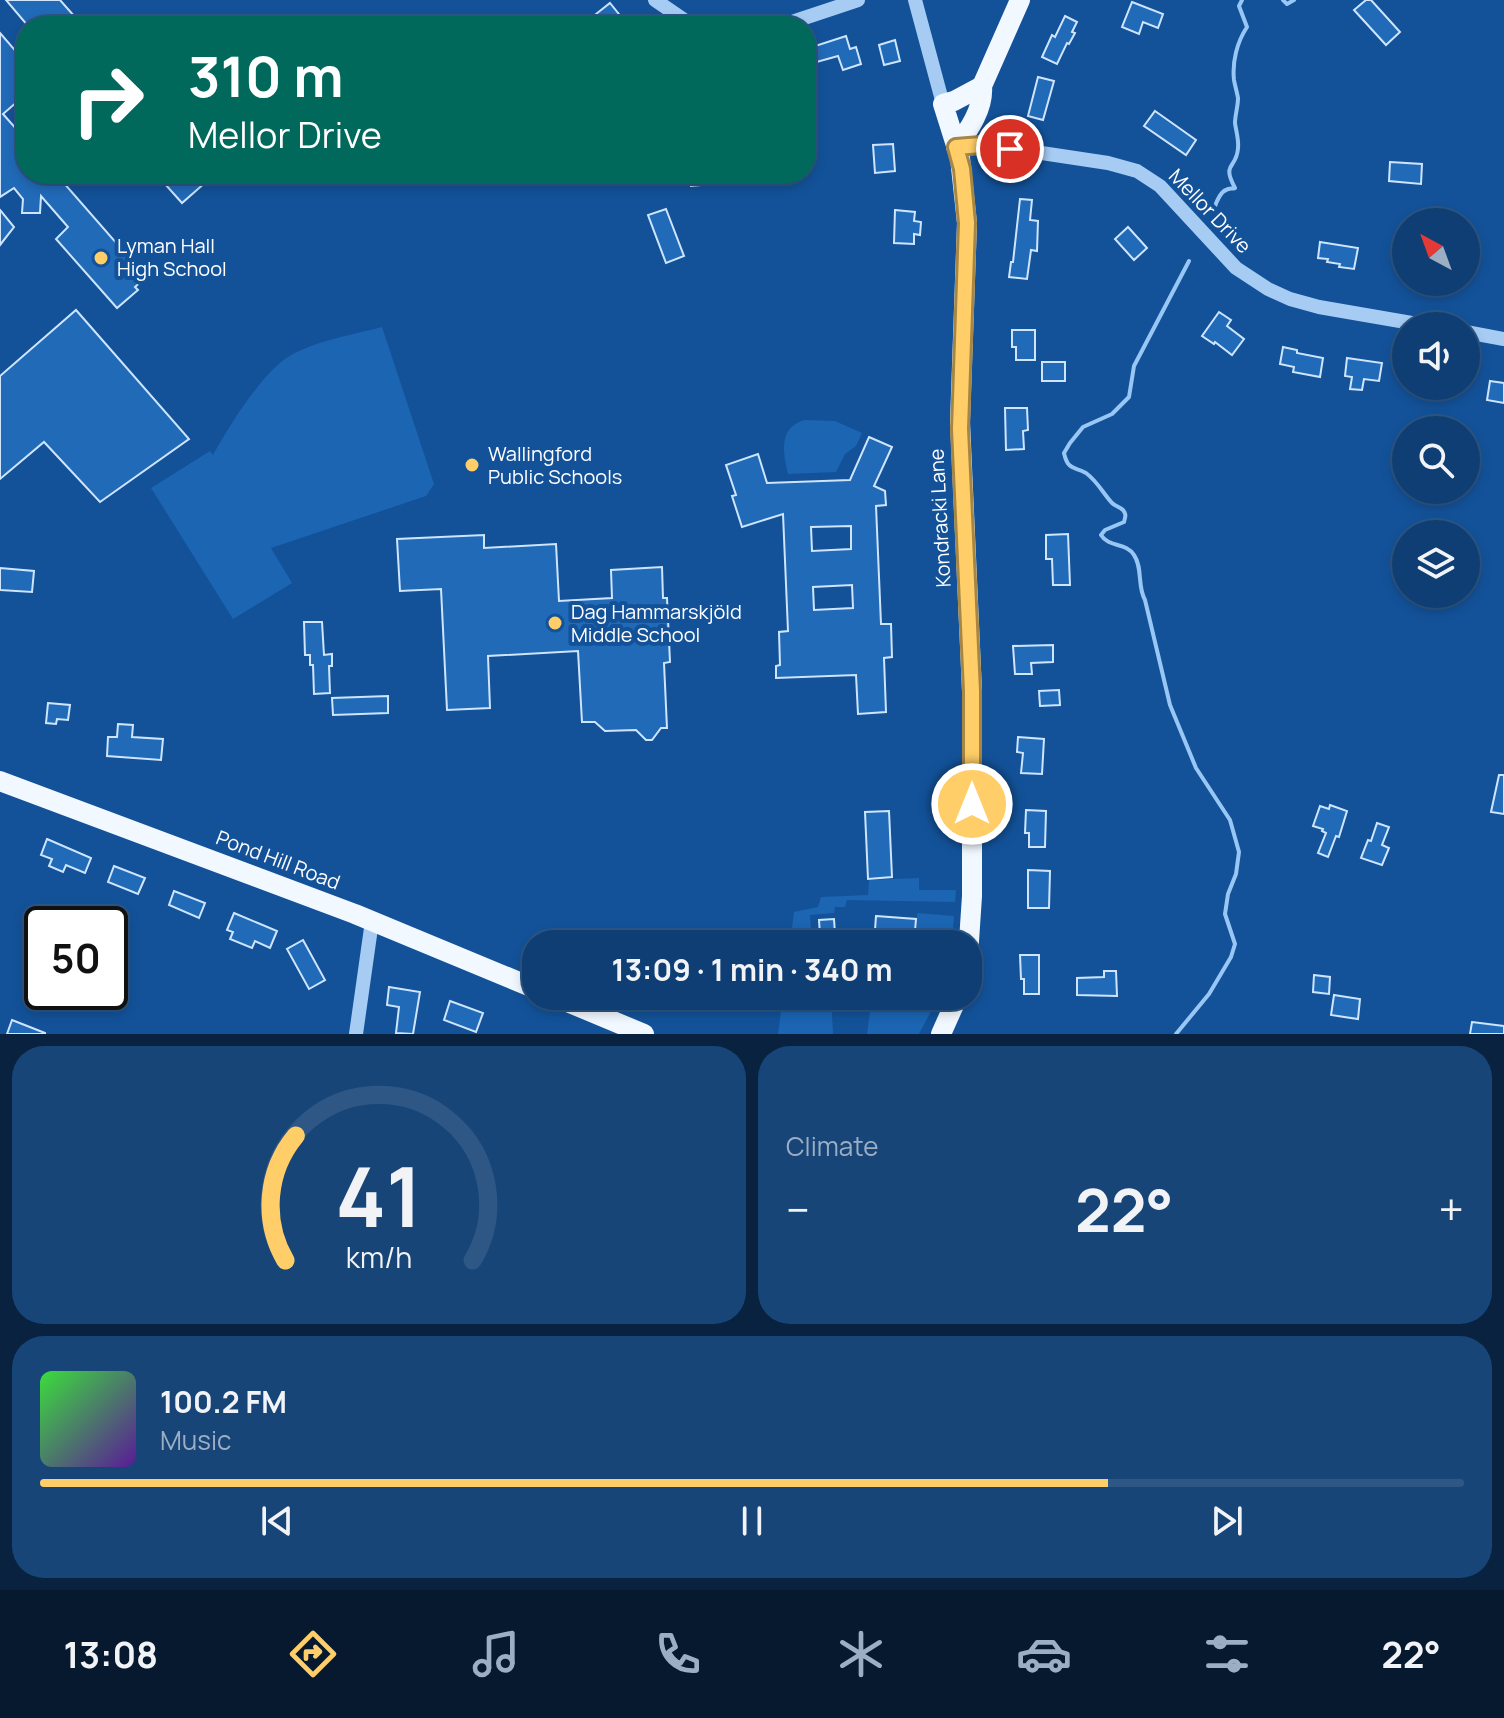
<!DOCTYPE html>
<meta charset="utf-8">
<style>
:root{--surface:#0e3e73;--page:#174578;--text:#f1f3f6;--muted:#9baec4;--line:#2e5785;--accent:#ffce68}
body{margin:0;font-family:Manrope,sans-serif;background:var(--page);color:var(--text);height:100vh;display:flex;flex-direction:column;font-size:30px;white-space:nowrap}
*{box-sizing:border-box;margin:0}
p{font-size:26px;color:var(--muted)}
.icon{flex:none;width:44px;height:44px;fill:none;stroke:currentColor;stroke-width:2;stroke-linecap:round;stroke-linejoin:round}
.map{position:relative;height:1034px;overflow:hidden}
.details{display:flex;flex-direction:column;gap:12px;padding:12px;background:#08223f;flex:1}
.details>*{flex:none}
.hud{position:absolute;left:16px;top:16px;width:800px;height:168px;border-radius:32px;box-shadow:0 4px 12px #0003,0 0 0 2px var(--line);background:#00695c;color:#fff;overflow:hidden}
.needle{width:52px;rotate:319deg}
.tools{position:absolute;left:1392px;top:208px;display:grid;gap:16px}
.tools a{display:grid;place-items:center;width:88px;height:88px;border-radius:50%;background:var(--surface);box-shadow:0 4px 12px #0003,0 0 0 2px var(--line);font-size:40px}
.speed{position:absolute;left:24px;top:906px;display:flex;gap:16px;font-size:40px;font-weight:700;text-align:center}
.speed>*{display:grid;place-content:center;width:104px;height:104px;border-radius:50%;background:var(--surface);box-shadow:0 4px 12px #0003,0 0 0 2px var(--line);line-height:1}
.speed .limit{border:4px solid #111;border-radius:12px;background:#fff;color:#111}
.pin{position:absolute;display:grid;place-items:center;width:68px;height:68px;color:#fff;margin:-34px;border:4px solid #fff;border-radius:50%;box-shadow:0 2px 8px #0007}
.me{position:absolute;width:88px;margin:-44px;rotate:0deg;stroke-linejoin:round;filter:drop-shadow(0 0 6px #0008)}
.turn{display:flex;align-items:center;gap:28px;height:168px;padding:0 40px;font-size:36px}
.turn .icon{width:104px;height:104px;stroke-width:2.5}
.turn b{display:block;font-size:56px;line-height:68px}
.big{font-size:60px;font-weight:700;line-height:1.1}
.details .card{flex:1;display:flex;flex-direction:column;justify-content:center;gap:12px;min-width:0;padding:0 28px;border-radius:32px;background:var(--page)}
.details .dial{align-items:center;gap:0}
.dial svg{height:208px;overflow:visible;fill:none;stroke:var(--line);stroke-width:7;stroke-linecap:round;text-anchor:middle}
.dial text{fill:var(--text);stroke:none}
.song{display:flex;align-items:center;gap:24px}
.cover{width:96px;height:96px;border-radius:12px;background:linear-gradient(135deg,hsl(120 70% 55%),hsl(270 70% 35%))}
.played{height:8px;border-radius:4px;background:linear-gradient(90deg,var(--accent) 75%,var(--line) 75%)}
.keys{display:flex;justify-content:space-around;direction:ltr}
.heat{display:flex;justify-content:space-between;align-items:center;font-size:44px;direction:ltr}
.details .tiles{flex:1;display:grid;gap:12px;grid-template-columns:1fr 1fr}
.card:last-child{grid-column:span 2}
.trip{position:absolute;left:522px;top:930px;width:460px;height:80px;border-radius:32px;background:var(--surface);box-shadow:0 4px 12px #0003,0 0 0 2px var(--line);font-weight:700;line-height:80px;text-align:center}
.dock{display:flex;height:128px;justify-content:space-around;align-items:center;background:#06192e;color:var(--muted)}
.dock .icon{width:56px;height:56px}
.dock .current{color:var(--accent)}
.dock b{font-size:36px;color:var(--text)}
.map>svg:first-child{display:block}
.green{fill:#1b65b3}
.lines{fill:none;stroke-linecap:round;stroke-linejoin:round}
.stream{stroke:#98c7f6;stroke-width:4}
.building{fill:#216ab8;stroke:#cee5fd;stroke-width:2;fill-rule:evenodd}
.minor{stroke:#a6ccf3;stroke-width:14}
.major{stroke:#f2f8ff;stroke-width:20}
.route-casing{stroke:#a68644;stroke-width:20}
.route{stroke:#ffce68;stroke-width:14}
.poi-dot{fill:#ffce68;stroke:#135299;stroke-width:3}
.labels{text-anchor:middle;stroke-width:8;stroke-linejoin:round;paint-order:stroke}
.street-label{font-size:20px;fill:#fff;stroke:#135299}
.poi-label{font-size:20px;fill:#fff;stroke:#135299;text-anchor:start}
</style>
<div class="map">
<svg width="1504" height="1034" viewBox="0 0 1504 1034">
<rect width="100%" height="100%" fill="#135299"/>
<g class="green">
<path d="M382 327 434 484 426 496 271 548 292 583 233 619 151 488 210 451 213 455C228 428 261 374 288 357 314 341 352 335 382 327Z"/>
<path d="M805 420 835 421 862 433 856 446 845 454 836 472 788 474C783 452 778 427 805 420Z"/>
<polygon points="919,878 919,890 956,890 955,902 847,900 845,907 835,907 834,913 810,915 811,929 820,929 830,934 830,938 800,940 799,944 790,944 794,912 818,907 821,897 868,895 869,880"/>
<polygon points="917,913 954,916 952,944 925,944 927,940 925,935 917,933"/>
<polygon points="783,996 831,996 833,1034 778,1034"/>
<polygon points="872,996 939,996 919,1034 867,1034"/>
</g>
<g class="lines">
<g class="stream">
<polyline points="1283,0 1287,4 1294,0"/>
<path d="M1214 209C1216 203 1220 192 1226 190 1229 188 1232 189 1235 188 1221 162 1237 169 1238 148 1239 140 1236 131 1235 123 1235 115 1238 107 1238 98 1237 92 1235 86 1234 80 1232 62 1237 42 1247 27L1239 6 1242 0"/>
<path d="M1176 1034 1209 994 1231 957 1235 944 1225 914 1228 894 1236 874 1239 852 1230 820 1196 768 1170 705 1145 600C1137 586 1143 568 1134 555 1126 542 1109 548 1101 535L1105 530 1124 522C1125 517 1127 515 1123 510 1120 507 1115 506 1112 503 1103 493 1097 481 1086 473 1074 466 1068 471 1064 453L1070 443 1083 427 1112 414 1129 397 1134 366 1189 261"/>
</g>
</g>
<g class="building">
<polygon points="6,0 60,0 83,26 28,26"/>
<polygon points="1366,0 1371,0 1400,32 1386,45 1354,10"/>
<polygon points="1132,2 1163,14 1158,28 1143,22 1139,34 1122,27"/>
<polygon points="610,3 622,18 613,26 607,26 596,14"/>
<polygon points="1065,16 1077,22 1072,32 1075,33 1069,44 1067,43 1057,64 1042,57 1052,35 1055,37"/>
<polygon points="0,33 26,63 26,94 3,114 26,140 26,174 56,174 146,277 135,287 138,290 117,308 56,239 68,227 41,196 40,213 22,213 23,199 14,188 0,197"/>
<polygon points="846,36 850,49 856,47 861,64 843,70 838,56 806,65 806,49"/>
<polygon points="895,40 900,61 884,65 879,45"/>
<polygon points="1038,77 1054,81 1043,120 1028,116"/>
<polygon points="1155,111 1196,140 1186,155 1144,126"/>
<polygon points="893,144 895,171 875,173 873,145"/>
<polygon points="1390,162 1422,164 1421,184 1389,181"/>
<polygon points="156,174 215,174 182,203"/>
<polygon points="691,174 712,174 712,184 691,186"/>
<polygon points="1020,199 1032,200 1030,220 1038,221 1037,251 1031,250 1027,279 1009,277 1011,262 1013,262"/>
<polygon points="666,209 684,256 666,263 648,215"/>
<polygon points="0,210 14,227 0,245"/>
<polygon points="895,210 915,212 914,221 921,222 920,235 914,234 914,244 894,243"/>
<polygon points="1128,227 1147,248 1134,260 1115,239"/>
<polygon points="1320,242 1358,248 1354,269 1339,267 1340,264 1327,262 1328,259 1318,258"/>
<polygon points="76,310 189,439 100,502 44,442 0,479 0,376"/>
<polygon points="1219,312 1231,320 1227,326 1244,339 1232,355 1215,342 1214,344 1202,336"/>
<polygon points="1012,330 1035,330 1035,360 1016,360 1016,347 1012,347"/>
<polygon points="1283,347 1297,350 1297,353 1323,358 1320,377 1293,372 1294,367 1280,364"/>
<polygon points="1347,358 1382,363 1379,381 1364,379 1362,390 1350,389 1352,377 1345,376"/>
<rect x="1042" y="362" width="23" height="19"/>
<polygon points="1490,381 1504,383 1504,403 1487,400"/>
<polygon points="1005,408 1027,408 1028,430 1023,431 1024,449 1006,450"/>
<path d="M869 437 892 447 874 486 885 491 886 505 876 506 881 624H891L892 657 884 658 886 712 858 714 856 675 776 678V666L780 665 779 632 788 631 783 514 742 527 732 496 736 495 726 465 758 454 767 483 850 480ZM851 526V549L812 551 811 527ZM852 585 853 608 814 610 813 587Z"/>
<polygon points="1068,534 1070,585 1053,585 1052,559 1046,559 1046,535"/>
<polygon points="484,535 484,548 556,544 559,601 612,598 611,570 662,567 663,598 667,598 670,662 664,663 667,728 661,728 652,740 646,740 636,730 605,731 595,722 582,722 578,651 488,656 490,708 447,710 441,589 400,591 397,539"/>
<polygon points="0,568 34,571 32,592 0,590"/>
<polygon points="304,622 322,622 324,655 332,654 332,666 329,666 330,693 314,694 313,665 310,665 310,655 305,655"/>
<polygon points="1053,645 1053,662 1031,663 1032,674 1015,674 1013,646"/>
<polygon points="1059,690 1060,705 1040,706 1039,691"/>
<polygon points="388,696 388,713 333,715 332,698"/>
<polygon points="48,703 70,705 68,720 57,719 56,724 46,723"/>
<polygon points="118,724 133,725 132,737 163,739 161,760 107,756 108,737 117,737"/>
<polygon points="1018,737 1044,739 1042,774 1021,773 1023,753 1017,752"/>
<polygon points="1499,775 1504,775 1504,814 1491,812"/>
<polygon points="1330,805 1347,811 1339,837 1336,836 1328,857 1318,853 1326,833 1322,831 1323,829 1313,826 1320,806 1329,809"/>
<polygon points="1026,810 1046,811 1045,847 1029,847 1029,833 1025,833"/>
<polygon points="889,811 892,877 868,879 865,812"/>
<polygon points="1377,823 1389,827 1382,845 1389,848 1382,865 1361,858 1368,840 1371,841"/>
<polygon points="47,839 91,858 85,873 66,865 63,872 49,866 52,859 41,855"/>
<polygon points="114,866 145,878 138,894 108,882"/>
<polygon points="1028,870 1050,871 1049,908 1028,908"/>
<polygon points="174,891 205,903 199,918 169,905"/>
<polygon points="234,913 277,931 270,948 255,941 252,948 230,939 233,932 227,930"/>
<polygon points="876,916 916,919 914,944 874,944"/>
<polygon points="834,919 835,934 820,935 819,920"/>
<polygon points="303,940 325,980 309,989 287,949"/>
<polygon points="1020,955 1039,955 1039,994 1024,994 1024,979 1021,979"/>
<polygon points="1104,971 1116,971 1117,996 1077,995 1077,978 1104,977"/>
<polygon points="1314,975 1330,977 1329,994 1313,992"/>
<polygon points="389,987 420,992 413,1034 396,1033 399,1007 387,1005"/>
<polygon points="1334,995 1360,999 1358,1019 1331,1015"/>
<polygon points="450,1001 483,1013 476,1032 444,1020"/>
<polygon points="12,1020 45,1033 45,1034 7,1034"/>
<polygon points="1472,1022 1504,1026 1504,1034 1470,1034"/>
</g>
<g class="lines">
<g class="minor">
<polyline points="655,0 693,26"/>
<polyline points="915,0 943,104"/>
<polyline points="780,26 858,0"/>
<polyline points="956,147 988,145 1108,163 1137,171 1160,186 1236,268 1268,289 1290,299 1319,307 1429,326"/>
<polyline points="1466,332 1504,339"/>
<polyline points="356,1034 372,921"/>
</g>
<g class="major">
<path d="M956 147C969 130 984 108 982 86L1020 0"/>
<polyline points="0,781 355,914 536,989"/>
<polyline points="968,956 972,896 972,691 960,422 967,223 960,158 943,104 954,101 982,86"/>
<polyline points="553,996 644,1034"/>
<polyline points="941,1034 958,996"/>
</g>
</g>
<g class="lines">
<defs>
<polyline id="route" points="972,804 972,691 960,429 967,223 962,169 956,147 981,145 1010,149"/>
</defs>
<use href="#route" class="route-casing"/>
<use href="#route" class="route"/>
</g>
<g class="poi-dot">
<circle cx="101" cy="258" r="8"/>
<circle cx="472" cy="465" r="8"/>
<circle cx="555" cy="623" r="8"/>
</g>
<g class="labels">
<g class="street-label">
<text transform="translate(1210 211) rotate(46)" y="7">Mellor Drive</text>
<text transform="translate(940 518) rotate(-93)" y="7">Kondracki Lane</text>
<text transform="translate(278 860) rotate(21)" y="7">Pond Hill Road</text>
</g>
<g class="poi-label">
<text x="117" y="253">Lyman Hall<tspan x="117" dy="23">High School</tspan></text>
<text x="488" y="461">Wallingford<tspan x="488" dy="23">Public Schools</tspan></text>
<text x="571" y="619">Dag Hammarskjöld<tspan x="571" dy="23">Middle School</tspan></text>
</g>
</g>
</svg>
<div class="tools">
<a><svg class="needle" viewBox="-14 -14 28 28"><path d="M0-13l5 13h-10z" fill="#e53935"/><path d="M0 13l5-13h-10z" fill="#9baec4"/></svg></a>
<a><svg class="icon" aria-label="sound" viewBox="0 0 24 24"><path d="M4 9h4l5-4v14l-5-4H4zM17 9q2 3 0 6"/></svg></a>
<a><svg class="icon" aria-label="search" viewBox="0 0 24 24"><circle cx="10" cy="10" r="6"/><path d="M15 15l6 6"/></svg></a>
<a><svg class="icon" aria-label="layers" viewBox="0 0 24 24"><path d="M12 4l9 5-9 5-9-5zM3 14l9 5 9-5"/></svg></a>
</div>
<div class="speed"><div class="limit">50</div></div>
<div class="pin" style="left:1010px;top:149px;background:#d93025"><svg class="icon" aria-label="arrive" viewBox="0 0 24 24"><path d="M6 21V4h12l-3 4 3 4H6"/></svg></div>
<svg class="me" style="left:972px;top:804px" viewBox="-20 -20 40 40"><circle r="17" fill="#ffce68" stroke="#fff" stroke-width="3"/><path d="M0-11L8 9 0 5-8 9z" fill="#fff"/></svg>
<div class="trip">13:09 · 1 min · 340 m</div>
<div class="hud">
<div class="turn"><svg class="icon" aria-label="right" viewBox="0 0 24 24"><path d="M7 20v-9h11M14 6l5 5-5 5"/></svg><div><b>310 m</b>Mellor Drive</div></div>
</div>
</div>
<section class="details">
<div class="tiles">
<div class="card dial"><svg viewBox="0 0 100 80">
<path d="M14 69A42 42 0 1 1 86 69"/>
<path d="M14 69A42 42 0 0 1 18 21" stroke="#ffce68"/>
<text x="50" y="56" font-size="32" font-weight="700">41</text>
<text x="50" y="72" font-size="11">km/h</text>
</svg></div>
<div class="card"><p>Climate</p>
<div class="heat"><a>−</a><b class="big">22°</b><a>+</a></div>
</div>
<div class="card">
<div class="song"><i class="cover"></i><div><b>100.2 FM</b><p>Music</p></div></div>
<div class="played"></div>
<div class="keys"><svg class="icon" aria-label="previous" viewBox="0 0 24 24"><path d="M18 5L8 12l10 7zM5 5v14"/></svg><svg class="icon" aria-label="pause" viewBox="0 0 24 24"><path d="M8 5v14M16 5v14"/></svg><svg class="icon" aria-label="next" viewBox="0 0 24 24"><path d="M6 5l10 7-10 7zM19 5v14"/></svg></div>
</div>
</div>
</section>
<nav class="dock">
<b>13:08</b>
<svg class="icon current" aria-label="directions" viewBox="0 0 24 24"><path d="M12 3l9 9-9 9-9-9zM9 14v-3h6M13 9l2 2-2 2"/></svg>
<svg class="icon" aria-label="music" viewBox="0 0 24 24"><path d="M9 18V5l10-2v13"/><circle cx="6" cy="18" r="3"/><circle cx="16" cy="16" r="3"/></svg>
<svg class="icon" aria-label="phone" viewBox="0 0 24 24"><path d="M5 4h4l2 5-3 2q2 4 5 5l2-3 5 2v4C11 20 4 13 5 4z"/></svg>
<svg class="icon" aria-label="climate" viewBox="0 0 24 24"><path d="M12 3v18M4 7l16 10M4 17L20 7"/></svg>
<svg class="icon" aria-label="car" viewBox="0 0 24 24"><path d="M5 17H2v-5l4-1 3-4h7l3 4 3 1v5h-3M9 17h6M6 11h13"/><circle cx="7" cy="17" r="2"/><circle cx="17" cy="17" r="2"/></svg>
<svg class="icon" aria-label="filters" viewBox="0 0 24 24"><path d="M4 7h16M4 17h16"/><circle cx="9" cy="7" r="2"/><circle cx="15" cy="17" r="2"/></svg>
<b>22°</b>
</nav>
